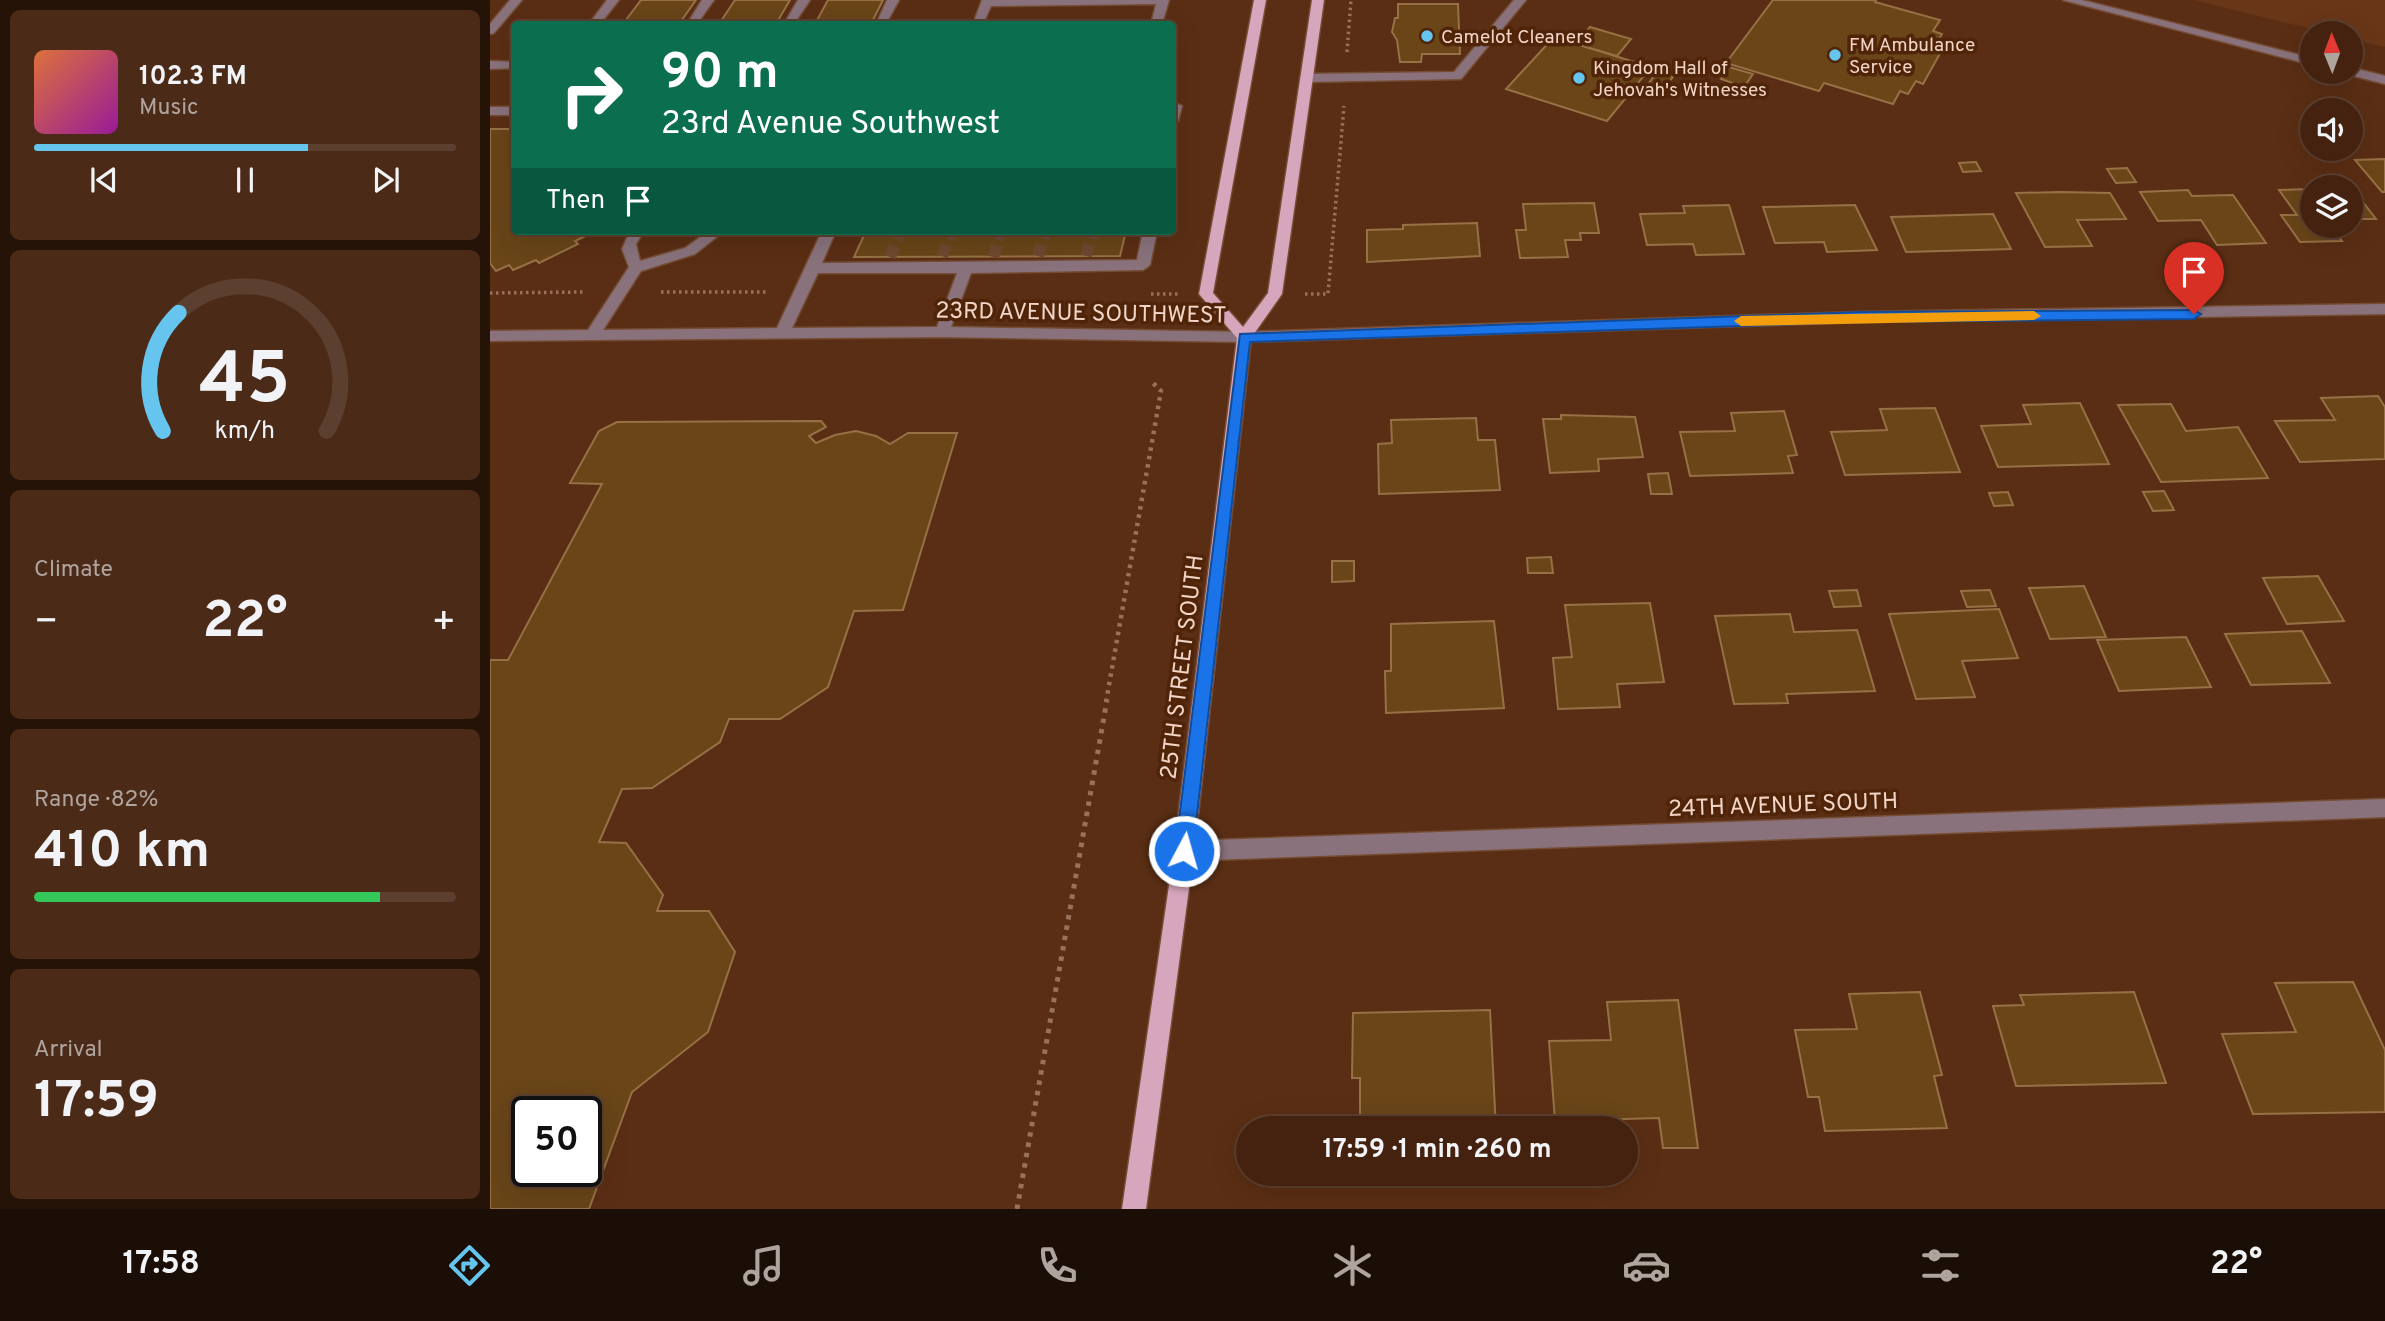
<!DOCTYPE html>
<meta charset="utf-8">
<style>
:root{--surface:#44220f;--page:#4b2a18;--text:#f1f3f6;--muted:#afa49e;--line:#5c3f2f;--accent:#65c5ee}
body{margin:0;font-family:Overpass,sans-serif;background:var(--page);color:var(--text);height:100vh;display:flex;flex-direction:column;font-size:26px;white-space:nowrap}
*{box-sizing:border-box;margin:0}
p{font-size:23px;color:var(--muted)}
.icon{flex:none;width:38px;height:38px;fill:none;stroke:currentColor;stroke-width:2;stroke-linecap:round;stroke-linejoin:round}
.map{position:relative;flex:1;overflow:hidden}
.drawer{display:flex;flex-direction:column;gap:10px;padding:10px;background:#251308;width:490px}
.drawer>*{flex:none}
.top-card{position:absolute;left:21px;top:21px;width:665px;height:214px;border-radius:7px;box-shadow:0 7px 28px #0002,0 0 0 2px var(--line);background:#0b6e4f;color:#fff;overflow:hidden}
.needle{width:46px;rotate:359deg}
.fabs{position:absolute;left:1810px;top:21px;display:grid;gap:14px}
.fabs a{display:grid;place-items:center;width:63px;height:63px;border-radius:50%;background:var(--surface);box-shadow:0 7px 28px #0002,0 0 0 2px var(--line);font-size:35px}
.speed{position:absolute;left:21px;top:1096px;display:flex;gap:14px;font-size:35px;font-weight:700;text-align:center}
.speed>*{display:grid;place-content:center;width:91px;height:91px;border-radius:50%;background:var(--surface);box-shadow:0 7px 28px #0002,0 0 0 2px var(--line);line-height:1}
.speed .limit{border:4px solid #111;border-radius:10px;background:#fff;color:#111}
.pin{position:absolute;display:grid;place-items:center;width:60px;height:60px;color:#fff;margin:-72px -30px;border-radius:50% 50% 50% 0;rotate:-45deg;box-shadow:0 0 7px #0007}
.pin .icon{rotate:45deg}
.me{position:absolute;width:77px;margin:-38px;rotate:6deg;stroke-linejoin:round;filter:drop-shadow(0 0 5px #0008)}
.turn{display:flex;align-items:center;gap:24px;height:147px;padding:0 35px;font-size:32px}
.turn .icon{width:91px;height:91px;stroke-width:2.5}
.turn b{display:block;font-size:49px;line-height:60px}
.then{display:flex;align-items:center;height:66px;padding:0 35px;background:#0003;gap:14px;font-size:26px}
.big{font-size:52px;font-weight:700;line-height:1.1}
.drawer .card{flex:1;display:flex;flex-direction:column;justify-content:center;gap:10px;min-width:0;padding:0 24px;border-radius:10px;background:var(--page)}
.drawer .dial{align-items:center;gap:0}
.dial svg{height:182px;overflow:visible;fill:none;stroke:var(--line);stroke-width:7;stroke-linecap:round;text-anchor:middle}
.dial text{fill:var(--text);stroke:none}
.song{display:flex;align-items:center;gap:21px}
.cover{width:84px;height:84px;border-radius:10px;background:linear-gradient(135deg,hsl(20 70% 55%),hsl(300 70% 35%))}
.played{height:7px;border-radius:4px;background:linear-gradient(90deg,var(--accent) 65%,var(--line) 65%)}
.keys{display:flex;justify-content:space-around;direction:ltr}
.heat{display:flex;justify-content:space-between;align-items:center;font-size:38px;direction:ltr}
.charge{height:10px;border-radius:5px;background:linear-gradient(90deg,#34c759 82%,var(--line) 0)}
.trip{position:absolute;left:746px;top:1116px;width:402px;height:70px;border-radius:35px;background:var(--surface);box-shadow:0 7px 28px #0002,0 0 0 2px var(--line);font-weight:700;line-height:70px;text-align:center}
.dock{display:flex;height:112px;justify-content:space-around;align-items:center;background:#1b0e06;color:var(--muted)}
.dock .icon{width:49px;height:49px}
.dock .active{color:var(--accent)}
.dock b{font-size:32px;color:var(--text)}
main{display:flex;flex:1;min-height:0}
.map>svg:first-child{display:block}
.built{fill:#693617}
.building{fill:#694518;stroke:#967146;stroke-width:2;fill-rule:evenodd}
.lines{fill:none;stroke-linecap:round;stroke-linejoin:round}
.minor-tunnel{stroke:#71472f;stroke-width:12;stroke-dasharray:12 6;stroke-linecap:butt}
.minor-casing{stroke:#754c34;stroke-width:3}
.major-casing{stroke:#754c34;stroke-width:3}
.path-far2{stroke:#97715c;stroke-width:3.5;stroke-dasharray:2.5 3.5;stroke-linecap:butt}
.path-far1{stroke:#97715c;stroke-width:4.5;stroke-dasharray:3.5 5;stroke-linecap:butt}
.path{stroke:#97715c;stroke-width:5;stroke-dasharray:4.5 6;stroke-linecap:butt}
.minor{fill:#89727c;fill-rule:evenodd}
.major{fill:#d6a6bc;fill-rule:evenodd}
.route{fill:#1a73e8;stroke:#114b97;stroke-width:2}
.slow{fill:#f59e0b}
.poi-dot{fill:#65c5ee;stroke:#4f2408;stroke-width:2.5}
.labels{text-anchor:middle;stroke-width:7;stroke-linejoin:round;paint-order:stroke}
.far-poi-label{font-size:19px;fill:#f2d5c7;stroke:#4f2408;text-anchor:start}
.street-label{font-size:23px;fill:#f2d5c7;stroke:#4f2408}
</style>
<main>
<section class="drawer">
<div class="card">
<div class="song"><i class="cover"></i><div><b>102.3 FM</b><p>Music</p></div></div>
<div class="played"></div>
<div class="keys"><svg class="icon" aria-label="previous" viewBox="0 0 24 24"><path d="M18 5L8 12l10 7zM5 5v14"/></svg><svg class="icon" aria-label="pause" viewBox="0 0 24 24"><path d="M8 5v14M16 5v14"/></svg><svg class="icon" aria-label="next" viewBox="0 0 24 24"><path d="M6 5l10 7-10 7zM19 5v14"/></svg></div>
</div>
<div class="card dial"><svg viewBox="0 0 100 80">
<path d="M14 69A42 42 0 1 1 86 69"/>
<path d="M14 69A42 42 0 0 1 21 17" stroke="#65c5ee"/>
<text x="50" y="56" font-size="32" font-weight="700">45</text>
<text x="50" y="72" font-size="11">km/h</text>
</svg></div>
<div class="card"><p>Climate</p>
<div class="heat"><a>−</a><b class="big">22°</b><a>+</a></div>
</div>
<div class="card"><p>Range · 82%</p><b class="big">410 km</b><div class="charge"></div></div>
<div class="card"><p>Arrival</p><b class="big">17:59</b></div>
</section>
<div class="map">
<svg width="1895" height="1209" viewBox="0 0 1895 1209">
<rect width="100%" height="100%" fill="#5a2e14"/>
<polygon class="built" points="1703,0 1895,0 1895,47 1860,39 1860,33 1838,33"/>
<g class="building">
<polygon points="151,0 206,0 189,24 133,24"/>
<polygon points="245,0 300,0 286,24 229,24"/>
<polygon points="338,0 393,0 381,24 325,24"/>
<polygon points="1283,0 1386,0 1385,2 1450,20 1443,31 1452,34 1445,45 1453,48 1433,84 1426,81 1418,94 1410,91 1403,104 1334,83 1329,91 1236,63"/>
<polygon points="908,4 968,4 970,54 932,54 931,62 910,62 907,40 902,32 905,18 908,18"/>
<polygon points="1100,27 1141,39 1127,56 1086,44"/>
<polygon points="1064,37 1086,44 1161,67 1117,121 1016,89"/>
<polygon points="1239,67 1263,74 1254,87 1231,79"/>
<polygon points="1167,72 1183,77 1175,87 1159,83"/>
<polygon points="0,129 24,129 24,231 106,231 85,241 88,244 49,263 46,260 23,270 19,265 6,271 0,263"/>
<polygon points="1895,159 1895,192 1892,192 1865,160"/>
<polygon points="1486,162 1491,171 1473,172 1469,163"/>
<polygon points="1637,168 1646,182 1626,183 1617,169"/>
<polygon points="1860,188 1862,188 1886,219 1860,219"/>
<polygon points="1822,189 1822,226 1840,226 1852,241 1810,242 1791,215 1807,215 1789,190"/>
<polygon points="1698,190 1702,196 1743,195 1776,243 1727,245 1711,220 1668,221 1650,192"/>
<polygon points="1571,192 1620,193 1636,219 1587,220 1602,246 1555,247 1526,193"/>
<polygon points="1104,203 1109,233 1090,233 1091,240 1075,240 1078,257 1030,258 1026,230 1036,230 1033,204"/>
<polygon points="1239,205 1254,254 1206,255 1203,244 1157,245 1150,214 1195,213 1193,206"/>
<polygon points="1365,205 1387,250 1337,252 1334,242 1285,243 1273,207"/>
<polygon points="1503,214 1521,249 1416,252 1401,217"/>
<polygon points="987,223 990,256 877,262 877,230 913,229 913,225"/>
<polygon points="376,231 636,231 630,256 364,257"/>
<polygon points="1888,396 1895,407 1895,459 1810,462 1785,421 1845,420 1831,398"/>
<polygon points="1590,403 1619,464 1508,467 1491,426 1541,424 1533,405"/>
<polygon points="1681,404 1696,431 1748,427 1778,478 1671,482 1628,405"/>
<polygon points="1445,408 1470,472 1355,475 1341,432 1397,430 1390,409"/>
<polygon points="1294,411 1307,455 1298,456 1303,473 1200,476 1190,432 1245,431 1241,413"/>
<polygon points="1071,415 1145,417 1153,457 1108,459 1109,471 1060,473 1053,419 1071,419"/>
<polygon points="986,418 988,440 1005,440 1010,490 889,494 888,444 902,443 901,420"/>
<path d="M331 421 336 427 319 436 326 443 345 435 366 431 386 436 400 444 418 433H467L413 610 364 611 338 687 290 719H239L230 742 162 788 132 789 109 842 136 843 173 895 167 911H219L245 952 218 1032 142 1092 99 1209H0V660H18L112 484 80 483 109 431 127 422ZM37 1111H96V1171H37Z"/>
<polygon points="1178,473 1182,494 1161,494 1158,474"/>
<polygon points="1674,491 1684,510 1663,511 1653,492"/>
<polygon points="1518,492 1523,505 1504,506 1499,493"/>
<polygon points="1061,557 1063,573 1038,573 1037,558"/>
<polygon points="842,561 864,561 864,581 842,582"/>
<polygon points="1828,576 1854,621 1797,624 1773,578"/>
<polygon points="1594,586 1616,637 1560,639 1539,588"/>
<polygon points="1367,590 1371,606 1344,607 1339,591"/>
<polygon points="1500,590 1506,606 1477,607 1471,591"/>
<polygon points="1160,603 1174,682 1127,684 1130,707 1068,709 1063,658 1082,657 1075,605"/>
<polygon points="1509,609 1528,658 1472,661 1485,697 1426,699 1399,614"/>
<polygon points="1300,614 1304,632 1367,630 1385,691 1296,694 1298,703 1244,704 1225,616"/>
<polygon points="1004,621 1014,708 896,713 895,671 901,671 901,624"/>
<polygon points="1812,631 1840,683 1761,685 1735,634"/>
<polygon points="1696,637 1721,687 1629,691 1607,640"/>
<polygon points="1863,982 1895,1050 1895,1112 1763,1114 1732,1034 1806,1032 1785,983"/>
<polygon points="1430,992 1452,1075 1444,1076 1457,1128 1335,1131 1329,1097 1318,1097 1305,1030 1367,1029 1359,994"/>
<polygon points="1644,992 1676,1083 1526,1086 1503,1006 1534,1005 1530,995"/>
<polygon points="1188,1000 1208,1148 1173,1148 1169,1118 1065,1121 1059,1041 1121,1040 1117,1002"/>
<polygon points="1000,1010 1006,1129 870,1129 870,1078 862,1078 863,1013"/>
</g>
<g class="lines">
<g class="minor-tunnel">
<polyline points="452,256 462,231"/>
<polyline points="548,256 556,231"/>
<polyline points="596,256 603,231"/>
<polyline points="400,257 411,231"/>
<polyline points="503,257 511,231"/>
</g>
<defs>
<g id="minor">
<polygon points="20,0 32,0 4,33 0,34 0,24"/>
<polygon points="117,0 129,0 110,24 99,24"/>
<polygon points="212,0 224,0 207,24 197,24"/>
<polygon points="308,0 320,0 304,24 294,24"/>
<polygon points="397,0 409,0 396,24 386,24"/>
<polygon points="492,0 679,0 672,24 661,24 666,4 501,6 493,24 483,24"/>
<polygon points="1024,0 1036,0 971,79 816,82 810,78 816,74 964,72"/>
<polygon points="1573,0 1592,0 1822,58 1822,65"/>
<polygon points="0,61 24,62 24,68 0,69"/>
<polygon points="1860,67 1895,76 1895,84 1856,74 1860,72"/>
<polygon points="682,102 692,106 688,121 682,125"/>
<rect x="0" y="107" width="24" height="8"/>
<path d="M140 231H154L146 244 150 261 195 248 219 231H234L205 254 151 271 113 330 287 328 332 231H346L332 263 647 260 653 231H667L660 265 653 270 481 273 461 327 754 332 1371 312 1895 304V314L1371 322 754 342 452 337 0 341V331L98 330 139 267 132 249ZM328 273H467L447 327 302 328Z"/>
<polygon points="1895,799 1895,817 694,861 687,858 684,851 687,844 694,841"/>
</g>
<polygon id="major" points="764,0 776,0 723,293 753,327 778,293 822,0 834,0 792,294 761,338 704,851 656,1209 632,1209 684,851 747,338 709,294"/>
</defs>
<use href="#minor" class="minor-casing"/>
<use href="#major" class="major-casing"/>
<g class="path-far2">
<polyline points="1824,30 1836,33"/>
<polyline points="857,52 861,0"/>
<polyline points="171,292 278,292"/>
<polyline points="0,293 93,292"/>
<polyline points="661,294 688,294"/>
<polyline points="815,294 838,294 854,106"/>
</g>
<polyline class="path-far1" points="616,702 671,391 660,380"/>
<polyline class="path" points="527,1209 617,700"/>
<use href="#minor" class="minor"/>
<use href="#major" class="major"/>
</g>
<polygon class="route" points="1704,310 1711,314 1704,319 1371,322 760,342 703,851 700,857 694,860 687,857 685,851 750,334 1371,312"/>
<polygon class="slow" points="1544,311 1551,316 1544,320 1251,326 1244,321 1251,316"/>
<g class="poi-dot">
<circle cx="937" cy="36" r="7"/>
<circle cx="1345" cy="55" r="7"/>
<circle cx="1089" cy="78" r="7"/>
</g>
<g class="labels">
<g class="far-poi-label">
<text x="951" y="43">Camelot Cleaners</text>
<text x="1359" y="51">FM Ambulance<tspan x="1359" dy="22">Service</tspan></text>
<text x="1103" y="74">Kingdom Hall of<tspan x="1103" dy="22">Jehovah's Witnesses</tspan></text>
</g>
<g class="street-label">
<text transform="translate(591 312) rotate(1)" y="8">23RD AVENUE SOUTHWEST</text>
<text transform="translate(691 667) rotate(-83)" y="8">25TH STREET SOUTH</text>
<text transform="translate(1293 804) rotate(-2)" y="8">24TH AVENUE SOUTH</text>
</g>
</g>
</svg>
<div class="fabs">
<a><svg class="needle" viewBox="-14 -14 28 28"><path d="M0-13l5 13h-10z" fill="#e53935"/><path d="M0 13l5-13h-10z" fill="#afa49e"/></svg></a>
<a><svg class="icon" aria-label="sound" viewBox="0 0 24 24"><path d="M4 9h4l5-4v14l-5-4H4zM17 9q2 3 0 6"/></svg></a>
<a><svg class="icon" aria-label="layers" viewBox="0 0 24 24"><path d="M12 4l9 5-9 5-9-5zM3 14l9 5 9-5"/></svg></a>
</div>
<div class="speed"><div class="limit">50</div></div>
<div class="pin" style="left:1704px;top:314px;background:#d93025"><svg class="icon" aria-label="arrive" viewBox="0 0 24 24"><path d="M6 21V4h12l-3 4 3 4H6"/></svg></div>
<svg class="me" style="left:694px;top:851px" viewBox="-20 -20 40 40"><circle r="17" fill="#1a73e8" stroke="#fff" stroke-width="3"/><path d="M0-11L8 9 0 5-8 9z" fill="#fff"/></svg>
<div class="trip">17:59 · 1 min · 260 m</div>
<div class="top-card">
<div class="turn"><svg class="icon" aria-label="right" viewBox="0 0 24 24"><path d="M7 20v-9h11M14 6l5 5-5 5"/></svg><div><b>90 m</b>23rd Avenue Southwest</div></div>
<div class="then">Then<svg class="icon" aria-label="arrive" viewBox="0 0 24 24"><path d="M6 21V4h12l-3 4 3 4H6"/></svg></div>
</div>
</div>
</main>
<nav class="dock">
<b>17:58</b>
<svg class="icon active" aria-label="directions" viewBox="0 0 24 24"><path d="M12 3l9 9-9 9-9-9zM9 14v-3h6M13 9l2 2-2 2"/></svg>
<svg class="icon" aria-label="music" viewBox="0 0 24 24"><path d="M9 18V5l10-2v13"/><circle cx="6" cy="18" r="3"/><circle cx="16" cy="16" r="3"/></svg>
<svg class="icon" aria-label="phone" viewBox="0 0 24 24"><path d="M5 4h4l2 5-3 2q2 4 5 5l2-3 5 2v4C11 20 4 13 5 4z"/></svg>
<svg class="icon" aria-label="climate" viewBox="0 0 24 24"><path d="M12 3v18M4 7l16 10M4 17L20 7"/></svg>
<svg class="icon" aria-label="car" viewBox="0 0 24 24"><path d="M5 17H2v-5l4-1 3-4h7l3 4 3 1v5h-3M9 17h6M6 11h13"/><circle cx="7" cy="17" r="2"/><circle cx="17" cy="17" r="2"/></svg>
<svg class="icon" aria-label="filters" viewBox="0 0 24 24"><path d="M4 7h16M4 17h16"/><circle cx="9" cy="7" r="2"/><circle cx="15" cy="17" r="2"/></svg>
<b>22°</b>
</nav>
